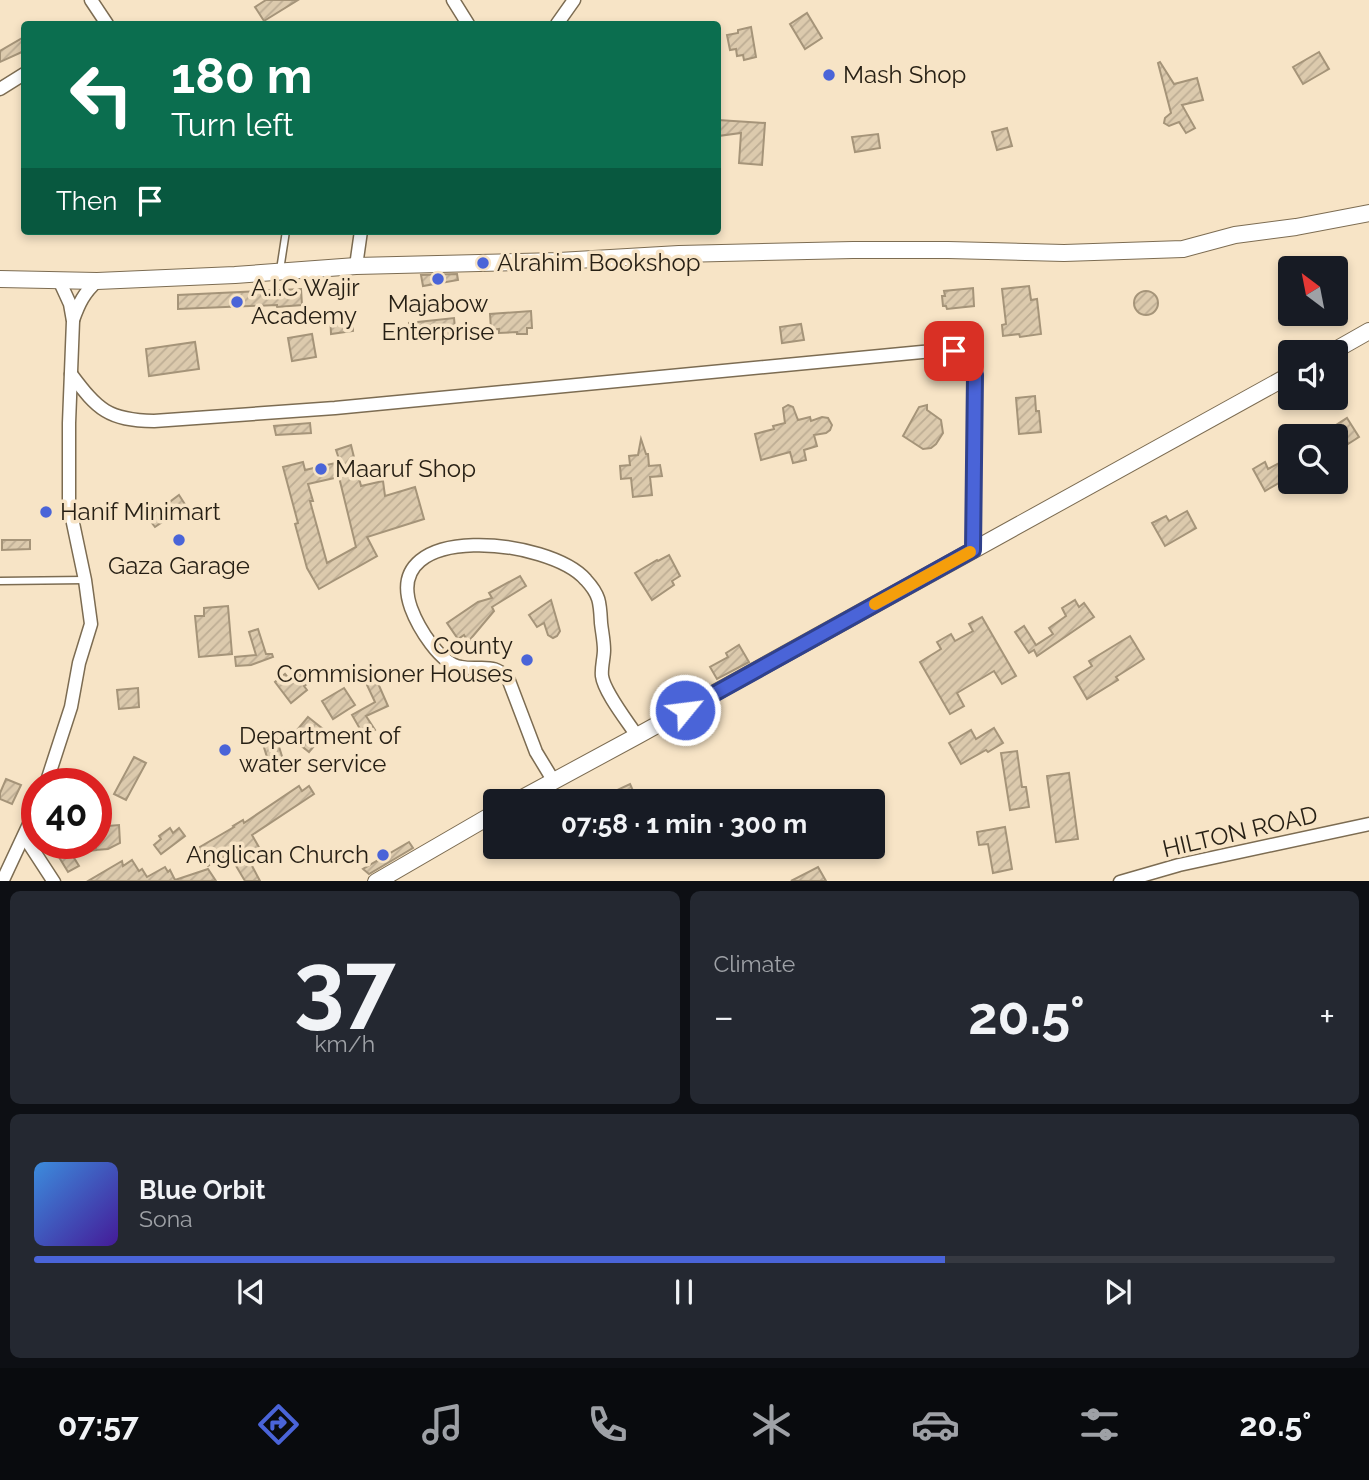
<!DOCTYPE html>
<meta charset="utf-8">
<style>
:root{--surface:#171b24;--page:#242831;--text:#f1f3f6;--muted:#9ea1a6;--line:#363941;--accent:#4a64d8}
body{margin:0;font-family:Raleway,sans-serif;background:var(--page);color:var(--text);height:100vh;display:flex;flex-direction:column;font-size:26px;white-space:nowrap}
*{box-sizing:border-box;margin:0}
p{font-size:23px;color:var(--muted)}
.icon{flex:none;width:38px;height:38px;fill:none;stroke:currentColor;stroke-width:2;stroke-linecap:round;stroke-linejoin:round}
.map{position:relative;height:881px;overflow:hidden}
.panel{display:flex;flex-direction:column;gap:10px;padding:10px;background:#0d0f14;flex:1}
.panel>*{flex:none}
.top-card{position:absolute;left:21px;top:21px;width:700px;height:214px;border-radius:7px;box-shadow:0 4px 10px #0003;background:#0b6e4f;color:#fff;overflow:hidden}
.needle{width:46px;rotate:328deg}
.tools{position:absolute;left:1278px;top:256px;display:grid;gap:14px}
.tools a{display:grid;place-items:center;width:70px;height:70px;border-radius:7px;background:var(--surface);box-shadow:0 4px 10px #0003;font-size:35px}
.speed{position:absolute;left:21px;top:768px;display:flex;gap:14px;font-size:35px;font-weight:700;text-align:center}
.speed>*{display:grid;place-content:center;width:91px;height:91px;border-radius:50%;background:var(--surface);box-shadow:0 4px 10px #0003;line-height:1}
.speed .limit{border:10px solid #d22;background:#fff;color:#111}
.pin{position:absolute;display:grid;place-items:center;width:60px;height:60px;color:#fff;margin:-30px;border-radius:14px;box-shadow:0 4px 10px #0006}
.me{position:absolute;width:77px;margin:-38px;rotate:61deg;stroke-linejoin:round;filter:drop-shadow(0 0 5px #0008)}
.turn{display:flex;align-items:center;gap:24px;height:147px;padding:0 35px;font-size:32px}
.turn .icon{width:91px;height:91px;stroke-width:2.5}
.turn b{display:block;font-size:49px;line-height:60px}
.then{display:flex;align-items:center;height:66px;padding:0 35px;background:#0003;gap:14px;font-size:26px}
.big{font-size:52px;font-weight:700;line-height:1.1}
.panel .widget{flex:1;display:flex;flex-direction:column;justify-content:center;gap:10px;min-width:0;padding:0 24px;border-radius:10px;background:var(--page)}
.panel .dial{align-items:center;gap:0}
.dial b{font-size:91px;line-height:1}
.song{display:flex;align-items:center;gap:21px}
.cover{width:84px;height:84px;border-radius:10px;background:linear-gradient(135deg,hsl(210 70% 55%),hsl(260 70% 35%))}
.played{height:7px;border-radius:4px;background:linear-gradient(90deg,var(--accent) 70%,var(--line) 70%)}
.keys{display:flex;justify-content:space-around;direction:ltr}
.heat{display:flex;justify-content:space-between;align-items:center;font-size:38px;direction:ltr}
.panel .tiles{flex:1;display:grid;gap:10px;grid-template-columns:1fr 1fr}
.widget:last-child{grid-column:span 2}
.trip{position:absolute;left:483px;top:789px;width:402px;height:70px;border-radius:7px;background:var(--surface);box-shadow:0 4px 10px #0003;font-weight:700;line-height:70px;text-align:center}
.menu{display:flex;height:112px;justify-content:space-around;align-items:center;background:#090b0e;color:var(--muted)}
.menu .icon{width:49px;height:49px}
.menu .on{color:var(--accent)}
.menu b{font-size:32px;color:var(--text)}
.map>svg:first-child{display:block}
.building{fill:url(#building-hatch);stroke:#a59479;stroke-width:2;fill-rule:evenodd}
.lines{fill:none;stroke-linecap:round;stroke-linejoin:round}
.service-casing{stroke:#7c6c52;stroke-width:9}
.minor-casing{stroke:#7c6c52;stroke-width:15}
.tertiary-casing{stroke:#7c6c52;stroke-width:18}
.service{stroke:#fff;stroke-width:6}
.minor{stroke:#fff;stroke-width:12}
.tertiary{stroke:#fff;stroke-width:16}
.route-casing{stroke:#30418c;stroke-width:18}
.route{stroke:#4a64d8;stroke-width:12}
.slow{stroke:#f59e0b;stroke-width:12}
.poi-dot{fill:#4a64d8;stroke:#f7e4c6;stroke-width:2.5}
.labels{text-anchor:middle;stroke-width:7;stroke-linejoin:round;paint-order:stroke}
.poi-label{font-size:24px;fill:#261f14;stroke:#f7e4c6;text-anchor:start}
.street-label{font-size:24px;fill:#261f14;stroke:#f7e4c6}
</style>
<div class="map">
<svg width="1369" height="882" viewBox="0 0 1369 882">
<defs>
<pattern id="building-hatch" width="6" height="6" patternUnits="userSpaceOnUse" patternTransform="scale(1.75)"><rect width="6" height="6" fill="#dccaad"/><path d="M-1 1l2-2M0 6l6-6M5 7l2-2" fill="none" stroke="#bdad94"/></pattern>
</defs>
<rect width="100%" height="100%" fill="#f7e4c6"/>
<g class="building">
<polygon points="266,0 298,0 264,21 255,7"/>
<polygon points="807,13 822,38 805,49 790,24"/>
<polygon points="751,27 756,57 744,60 743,55 737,56 736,49 730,50 727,35 738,33 738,30"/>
<polygon points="24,37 24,51 0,62 0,51"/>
<polygon points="1319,52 1329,69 1303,84 1293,67"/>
<polygon points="1160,62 1174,84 1197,78 1203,100 1182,105 1195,128 1186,133 1179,122 1169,126 1164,123 1165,118 1171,113 1158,63"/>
<polygon points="718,120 765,123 762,165 739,163 741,133 718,136"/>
<polygon points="1007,128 1012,146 997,150 992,132"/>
<polygon points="878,134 880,148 855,152 852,137"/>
<polygon points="457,274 458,280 423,286 421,275"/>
<polygon points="1029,286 1031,300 1037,299 1041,334 1020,337 1019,334 1003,336 1002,325 1006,324 1002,289"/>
<polygon points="973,288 974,306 947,309 946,306 943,306 942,296 945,296 944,291"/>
<polygon points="301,289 302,305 277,307 277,305 178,309 178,295"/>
<circle cx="1146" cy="303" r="12"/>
<polygon points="330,311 344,311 344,313 352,313 353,331 331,334"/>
<polygon points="531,311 532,328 527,328 527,334 517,334 517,332 499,333 499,329 491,330 490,314"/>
<polygon points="454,318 456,337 422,341 421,334 410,335 409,323"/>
<polygon points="801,324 804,340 782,343 780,327"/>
<polygon points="312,334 316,357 292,361 288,338"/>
<polygon points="195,342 199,369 149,376 146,349"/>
<polygon points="1035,396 1036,411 1039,411 1041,432 1019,434 1016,398"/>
<polygon points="788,405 793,407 798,420 810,417 811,421 822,417 828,418 832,425 830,430 826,433 814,435 817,446 804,450 806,460 793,463 790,452 761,460 755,434 774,429 773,426 785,423 783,408"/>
<polygon points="927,405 927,410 941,420 943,433 936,444 931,448 923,449 903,436 919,407"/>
<polygon points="1347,418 1359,437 1348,444 1347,441 1335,448 1335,431 1339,429 1336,425"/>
<polygon points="310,423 311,433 276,435 274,426"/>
<polygon points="641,439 646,454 648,454 649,466 660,465 662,476 650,477 652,495 633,497 631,478 621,479 620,466 630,465 629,456 638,455"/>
<path d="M351 445 361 486 383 481 385 496 415 487 424 519 367 537 377 556 319 589 307 568 295 524 298 523 283 467 303 462 305 470 340 462 336 450ZM339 477 356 547 327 563 310 501H313L308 484Z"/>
<polygon points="1265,462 1268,469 1281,462 1289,477 1265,491 1253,469"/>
<polygon points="179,495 186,506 155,527 148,518"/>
<polygon points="1187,511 1196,528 1165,546 1152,523 1166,516 1169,521"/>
<polygon points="2,540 30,540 30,549 2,550"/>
<polygon points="669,555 680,576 672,581 674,585 652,600 635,573 657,560 658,561"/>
<polygon points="520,576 526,586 492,607 494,611 468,642 464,635 458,639 447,623 478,602 492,598 489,593"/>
<polygon points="551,600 560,631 557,636 553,638 548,635 544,623 537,627 529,615"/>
<polygon points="1075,600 1079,607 1084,603 1094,617 1037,656 1034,650 1029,653 1015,632 1024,626 1036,645 1053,634 1049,628 1066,616 1062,608"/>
<polygon points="228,606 232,654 199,657 195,616 204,616 204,608"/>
<polygon points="982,617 1016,676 1002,684 994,671 957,693 964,706 950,714 920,662 941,649 937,642 951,634 955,641 973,631 969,624"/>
<polygon points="258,629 266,654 272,654 273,657 251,665 236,666 235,657 256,655 249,632"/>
<polygon points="1130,636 1144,659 1116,677 1118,680 1087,699 1074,677 1092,666 1089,661"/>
<polygon points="739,645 749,662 717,679 710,667 728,657 726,653"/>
<polygon points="303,672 309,683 304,686 307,690 291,703 275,682 285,674 290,680"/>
<polygon points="377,681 388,706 366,716 375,730 364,736 352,715 375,702 367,685"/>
<polygon points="138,688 139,707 119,709 117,690"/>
<polygon points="344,688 355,705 333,719 322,701"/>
<polygon points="308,717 328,733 321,742 319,740 309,752 294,740 300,732 297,730"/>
<polygon points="994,728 1003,743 988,752 986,750 961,764 949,743 971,730 976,739"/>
<polygon points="276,737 285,766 271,770 262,741"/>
<polygon points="1017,751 1022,787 1026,787 1029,807 1010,810 1001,753"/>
<polygon points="134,757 146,763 126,800 114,794"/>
<polygon points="1069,773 1078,839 1056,842 1047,776"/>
<polygon points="6,779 21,785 12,804 0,799 0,793"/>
<polygon points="630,784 638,802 618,802 613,792"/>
<polygon points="299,786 302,791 309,786 314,794 252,835 264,856 251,864 260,881 245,881 229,854 208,866 198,848 234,827 233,826 243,820 244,823"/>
<polygon points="119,825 120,843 108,849 96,850 96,827"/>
<polygon points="1005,827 1012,869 993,873 988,844 979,845 977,832"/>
<polygon points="170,828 173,833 179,828 185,836 161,854 154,845 161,839 159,836"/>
<polygon points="409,842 413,848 369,874 363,869"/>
<polygon points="51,844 96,844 96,850 71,853 79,866 68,872"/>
<polygon points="132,860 139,871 142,869 147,877 165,867 168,872 170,870 175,880 208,869 216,881 88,881 122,861 123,866"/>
<polygon points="818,867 826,881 791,881"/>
</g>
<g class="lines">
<defs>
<g id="service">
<polyline points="280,270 286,231"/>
<polyline points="0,581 85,580"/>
</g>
<g id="minor">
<polyline points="91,0 107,24"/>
<polyline points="453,0 468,24"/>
<polyline points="557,24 574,0"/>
<polyline points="0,89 24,74"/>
<polyline points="356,266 361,231"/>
<path d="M73 320C79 303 84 293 97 281"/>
<path d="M71 374C98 410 108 420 154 421L335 408 922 352C948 350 968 344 975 375L973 550"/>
<path d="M553 780 536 752 509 681C495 661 481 671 461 667 440 664 418 627 411 608 380 520 550 538 586 580 600 595 600 603 601 623 602 632 604 641 604 650 604 658 601 668 602 676 604 692 628 722 637 736"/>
<polyline points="46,784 71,707 79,663 91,624 85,580 69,504 69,423 73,321 70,304 59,280"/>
<polyline points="24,836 54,882"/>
<polyline points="2,882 37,807"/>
<polyline points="1120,882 1179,865 1369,824"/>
</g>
<g id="tertiary">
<polyline points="0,279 97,281 235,275 356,266 559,261 679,254 853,250 948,250 1064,253 1183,249 1235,235 1296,227 1369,213"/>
<polyline points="1332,352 1369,331"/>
<polyline points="515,802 637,736 1290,375"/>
<polyline points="376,882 495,813"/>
</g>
</defs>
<use href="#service" class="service-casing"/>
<use href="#minor" class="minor-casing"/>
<use href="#tertiary" class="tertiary-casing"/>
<use href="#service" class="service"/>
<use href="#minor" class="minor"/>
<use href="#tertiary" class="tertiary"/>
</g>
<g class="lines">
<defs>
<path id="route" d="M685 710 973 550 975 375C972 359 969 355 954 351"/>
</defs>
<use href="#route" class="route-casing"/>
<use href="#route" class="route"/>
<polyline class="slow" points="875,604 970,552"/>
</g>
<g class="poi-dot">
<circle cx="829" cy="75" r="7"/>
<circle cx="483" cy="263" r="7"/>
<circle cx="438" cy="279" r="7"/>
<circle cx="237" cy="302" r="7"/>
<circle cx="321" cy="469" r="7"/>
<circle cx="46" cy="512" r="7"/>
<circle cx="179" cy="540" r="7"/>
<circle cx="527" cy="660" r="7"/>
<circle cx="225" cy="750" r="7"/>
<circle cx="383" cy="855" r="7"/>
</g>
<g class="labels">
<g class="poi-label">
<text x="843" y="83">Mash Shop</text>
<text x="497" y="271">Alrahim Bookshop</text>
<text x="251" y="296">A.I.C Wajir<tspan x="251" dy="28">Academy</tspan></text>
<text x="438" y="312" text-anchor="middle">Majabow<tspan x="438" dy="28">Enterprise</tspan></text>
<text x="335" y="477">Maaruf Shop</text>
<text x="60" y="520">Hanif Minimart</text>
<text x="179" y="574" text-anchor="middle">Gaza Garage</text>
<text x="513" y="654" text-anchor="end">County<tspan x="513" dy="28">Commisioner Houses</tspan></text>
<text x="239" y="744">Department of<tspan x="239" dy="28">water service</tspan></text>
<text x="369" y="863" text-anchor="end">Anglican Church</text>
</g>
<g class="street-label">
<text transform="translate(1240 832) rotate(-13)" y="8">HILTON ROAD</text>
</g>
</g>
</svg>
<div class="tools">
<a><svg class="needle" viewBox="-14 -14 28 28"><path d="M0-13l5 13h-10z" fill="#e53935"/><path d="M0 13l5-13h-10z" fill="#9ea1a6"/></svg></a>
<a><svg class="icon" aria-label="sound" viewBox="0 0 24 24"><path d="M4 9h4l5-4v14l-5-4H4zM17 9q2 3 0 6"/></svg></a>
<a><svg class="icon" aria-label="search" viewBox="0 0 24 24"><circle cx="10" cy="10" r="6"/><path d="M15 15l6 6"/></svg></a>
</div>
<div class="speed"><div class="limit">40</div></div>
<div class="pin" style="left:954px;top:351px;background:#d93025"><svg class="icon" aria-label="arrive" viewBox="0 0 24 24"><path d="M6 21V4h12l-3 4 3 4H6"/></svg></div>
<svg class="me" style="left:685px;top:710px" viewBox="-20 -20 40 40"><circle r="17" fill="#4a64d8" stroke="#fff" stroke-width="3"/><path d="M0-11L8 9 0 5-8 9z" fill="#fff"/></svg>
<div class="trip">07:58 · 1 min · 300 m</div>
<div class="top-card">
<div class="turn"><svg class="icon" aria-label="left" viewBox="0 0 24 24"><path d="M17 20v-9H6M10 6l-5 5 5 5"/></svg><div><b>180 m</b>Turn left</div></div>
<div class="then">Then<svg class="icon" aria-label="arrive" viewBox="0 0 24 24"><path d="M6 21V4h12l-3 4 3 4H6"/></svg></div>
</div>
</div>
<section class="panel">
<div class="tiles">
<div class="widget dial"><b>37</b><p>km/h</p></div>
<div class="widget"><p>Climate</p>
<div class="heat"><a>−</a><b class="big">20.5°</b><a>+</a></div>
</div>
<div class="widget">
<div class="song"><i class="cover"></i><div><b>Blue Orbit</b><p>Sona</p></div></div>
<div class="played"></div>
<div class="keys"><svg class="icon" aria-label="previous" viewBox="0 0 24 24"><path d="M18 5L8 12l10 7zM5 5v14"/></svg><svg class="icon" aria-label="pause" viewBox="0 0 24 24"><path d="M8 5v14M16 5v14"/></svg><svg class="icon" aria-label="next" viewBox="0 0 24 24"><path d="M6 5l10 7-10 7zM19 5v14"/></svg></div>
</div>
</div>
</section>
<nav class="menu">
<b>07:57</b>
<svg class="icon on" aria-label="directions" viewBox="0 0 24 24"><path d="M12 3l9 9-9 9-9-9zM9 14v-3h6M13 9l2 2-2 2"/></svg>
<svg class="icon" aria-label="music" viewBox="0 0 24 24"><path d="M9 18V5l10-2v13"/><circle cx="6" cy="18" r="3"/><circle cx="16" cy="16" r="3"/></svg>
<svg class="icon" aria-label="phone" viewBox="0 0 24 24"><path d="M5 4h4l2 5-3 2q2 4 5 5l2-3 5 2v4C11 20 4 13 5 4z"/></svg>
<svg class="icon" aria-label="climate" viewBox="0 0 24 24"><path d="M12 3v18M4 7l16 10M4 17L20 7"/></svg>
<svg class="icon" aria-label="car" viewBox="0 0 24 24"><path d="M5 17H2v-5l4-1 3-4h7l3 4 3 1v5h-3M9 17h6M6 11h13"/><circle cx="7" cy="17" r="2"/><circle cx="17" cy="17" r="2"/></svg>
<svg class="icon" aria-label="filters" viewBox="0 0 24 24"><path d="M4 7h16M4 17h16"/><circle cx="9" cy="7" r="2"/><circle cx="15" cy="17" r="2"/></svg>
<b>20.5°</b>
</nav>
